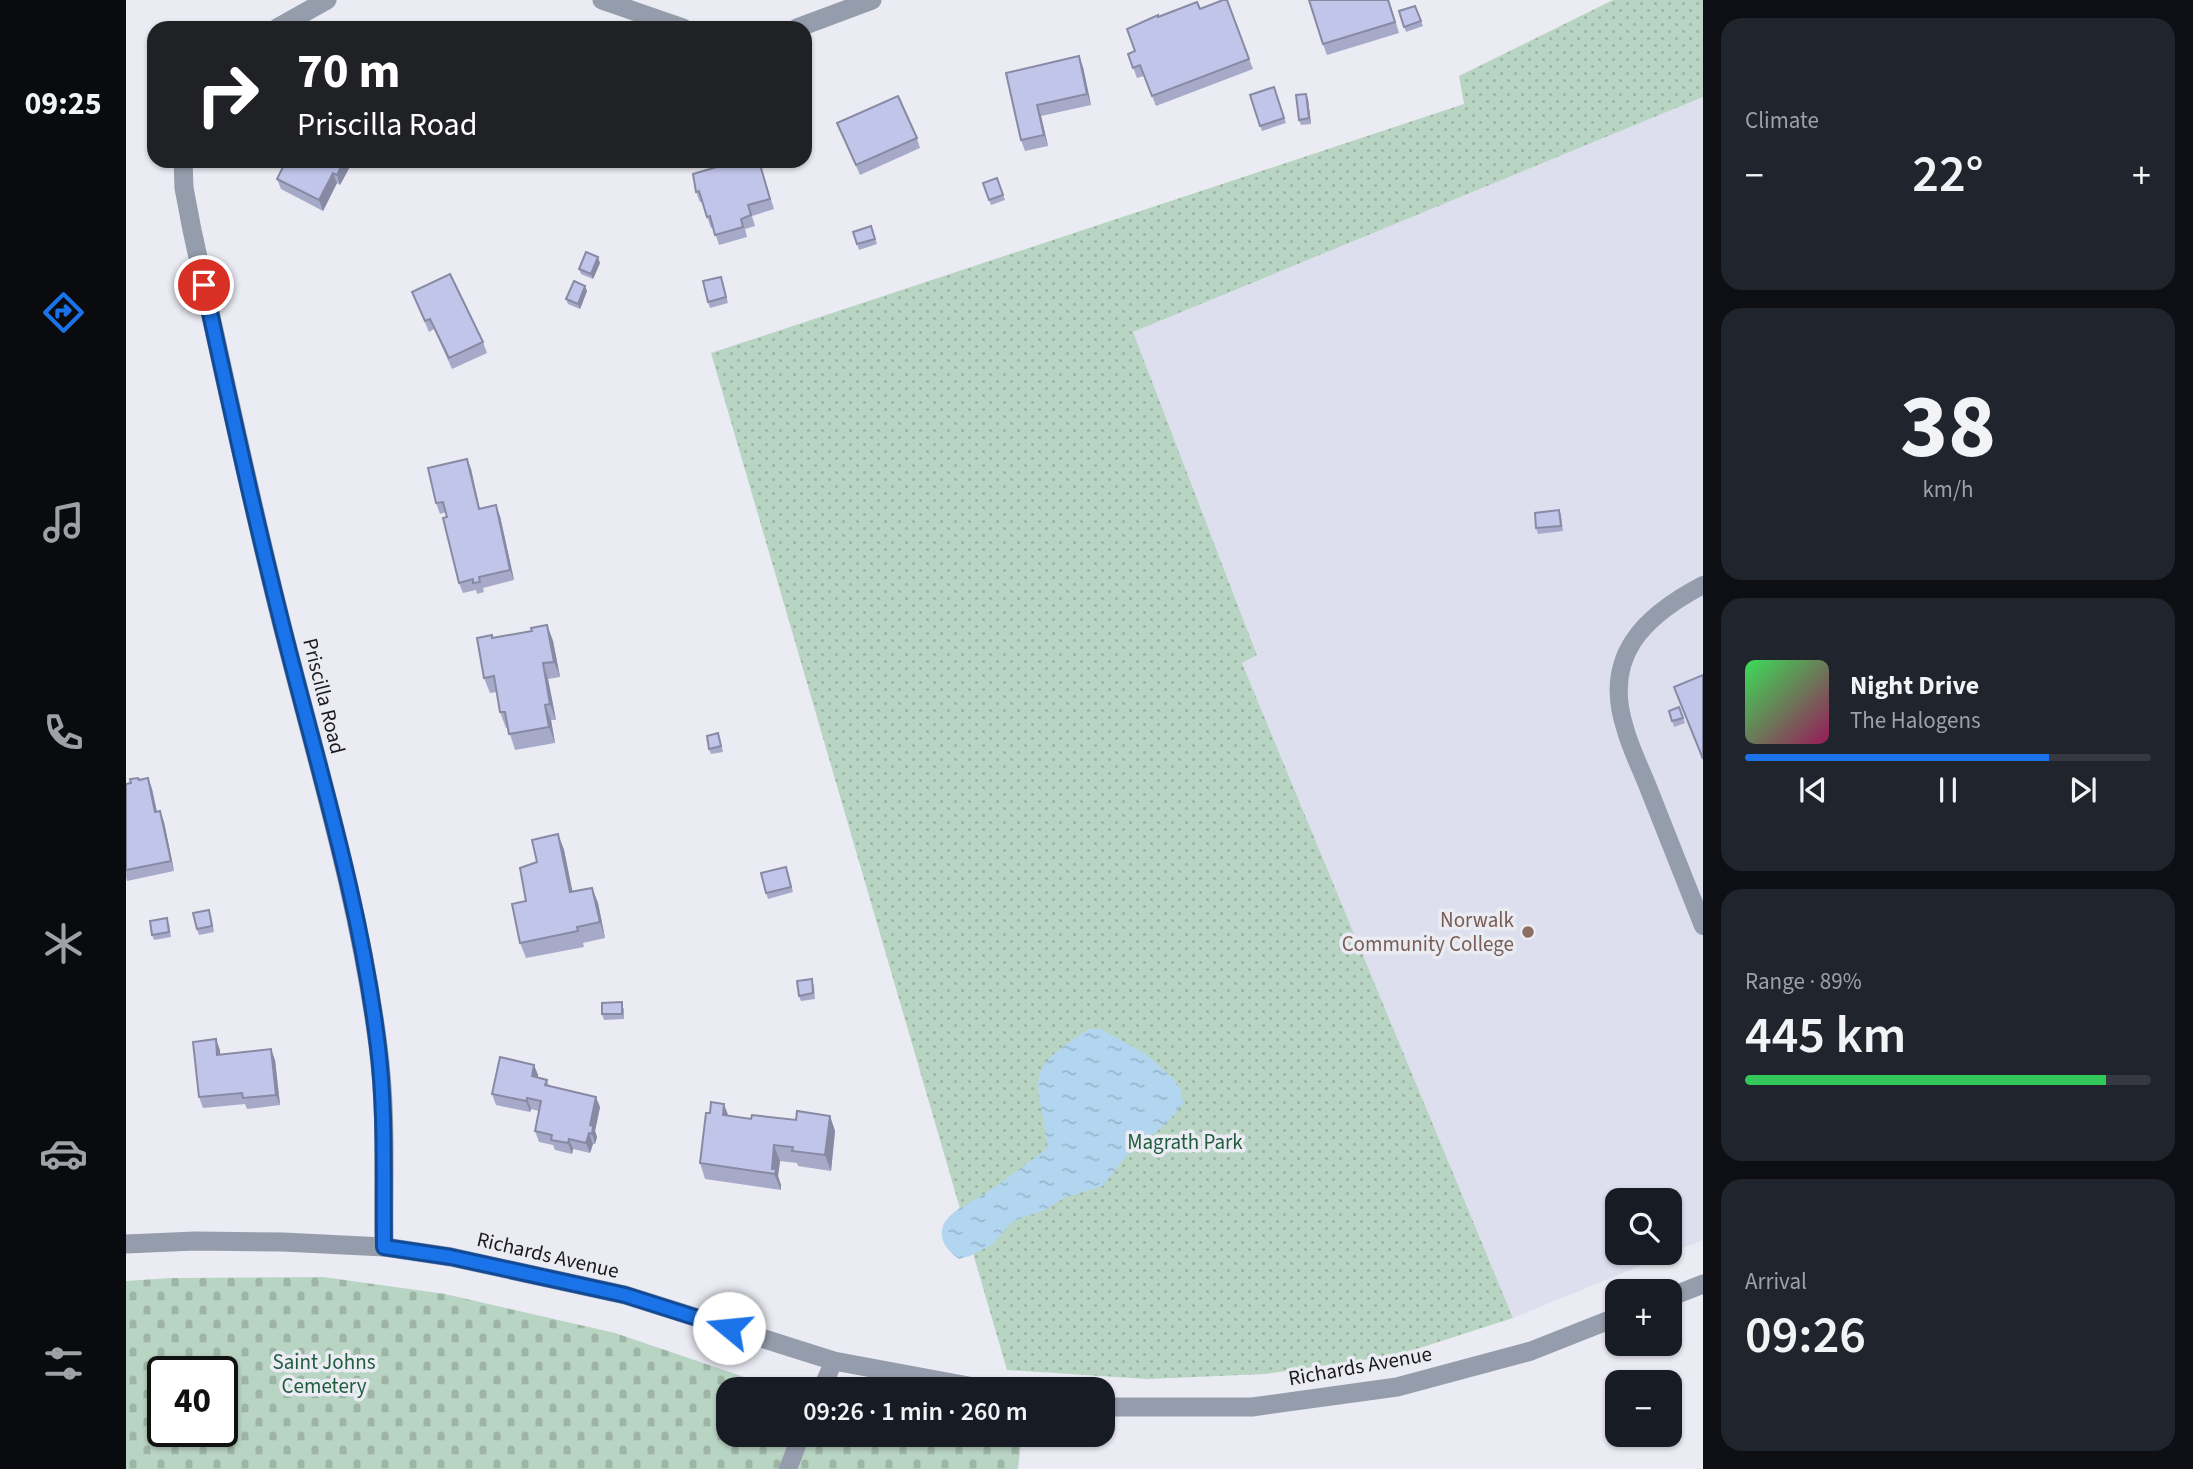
<!DOCTYPE html>
<meta charset="utf-8">
<style>
:root{--surface:#171b24;--page:#20242c;--text:#f1f3f6;--muted:#9ea1a6;--line:#363941;--accent:#1a73e8}
body{margin:0;font-family:"Source Sans 3",sans-serif;background:var(--page);color:var(--text);height:100vh;display:flex;flex-direction:column;font-size:26px;white-space:nowrap}
*{box-sizing:border-box;margin:0}
p{font-size:23px;color:var(--muted)}
.icon{flex:none;width:38px;height:38px;fill:none;stroke:currentColor;stroke-width:2;stroke-linecap:round;stroke-linejoin:round}
.map{position:relative;flex:1;overflow:hidden}
.details{display:flex;flex-direction:column;gap:18px;padding:18px;background:#0d0f14;width:490px}
.details>*{flex:none}
.top-card{position:absolute;left:21px;top:21px;width:665px;height:147px;border-radius:21px;box-shadow:0 2px 5px #0004;background:#202124;color:#fff;overflow:hidden}
.controls{position:absolute;left:1479px;top:1188px;display:grid;gap:14px}
.controls a{display:grid;place-items:center;width:77px;height:77px;border-radius:14px;background:var(--surface);box-shadow:0 2px 5px #0004;font-size:35px}
.speed{position:absolute;left:21px;top:1356px;display:flex;gap:14px;font-size:35px;font-weight:700;text-align:center}
.speed>*{display:grid;place-content:center;width:91px;height:91px;border-radius:50%;background:var(--surface);box-shadow:0 2px 5px #0004;line-height:1}
.speed .limit{border:4px solid #111;border-radius:10px;background:#fff;color:#111}
.pin{position:absolute;display:grid;place-items:center;width:60px;height:60px;color:#fff;margin:-30px;border:4px solid #fff;border-radius:50%;box-shadow:0 2px 7px #0007}
.me{position:absolute;width:77px;margin:-38px;rotate:287deg;stroke-linejoin:round;filter:drop-shadow(0 0 5px #0008)}
.turn{display:flex;align-items:center;gap:24px;height:147px;padding:0 35px;font-size:32px}
.turn .icon{width:91px;height:91px;stroke-width:2.5}
.turn b{display:block;font-size:49px;line-height:60px}
.big{font-size:52px;font-weight:600;line-height:1.1}
.details .card{flex:1;display:flex;flex-direction:column;justify-content:center;gap:10px;min-width:0;padding:0 24px;border-radius:21px;background:var(--page)}
.details .dial{align-items:center;gap:0}
.dial b{font-size:91px;line-height:1}
.song{display:flex;align-items:center;gap:21px}
.cover{width:84px;height:84px;border-radius:10px;background:linear-gradient(135deg,hsl(130 70% 55%),hsl(330 70% 35%))}
.played{height:7px;border-radius:4px;background:linear-gradient(90deg,var(--accent) 75%,var(--line) 75%)}
.keys{display:flex;justify-content:space-around;direction:ltr}
.heat{display:flex;justify-content:space-between;align-items:center;font-size:38px;direction:ltr}
.charge{height:10px;border-radius:5px;background:linear-gradient(90deg,#34c759 89%,var(--line) 0)}
.trip{position:absolute;left:590px;top:1377px;width:399px;height:70px;border-radius:21px;background:var(--surface);box-shadow:0 2px 5px #0004;font-weight:600;line-height:70px;text-align:center}
main{display:flex;flex:1;min-height:0}
.dock{display:flex;flex-direction:column;width:126px;justify-content:space-around;align-items:center;background:#090b0e;color:var(--muted)}
.dock .icon{width:49px;height:49px}
.dock .on{color:var(--accent)}
.dock b{font-size:32px;color:var(--text)}
.map>svg:first-child{display:block}
.built{fill:#dddfef;fill-rule:evenodd}
.cemetery{fill:url(#cemetery-stones);fill-rule:evenodd}
.park{fill:url(#park-dots)}
.water{fill:url(#water-ripples)}
.lines{fill:none;stroke-linecap:round;stroke-linejoin:round}
.service{stroke:#959cab;stroke-width:18}
.minor{stroke:#959cab;stroke-width:19}
.tertiary{stroke:#959cab;stroke-width:19}
.wall{fill:#a7a9c9}
.shaded-wall{fill:#888aa4}
.building{fill:#c2c5ea;stroke:#888aa4;stroke-width:2}
.route-casing{stroke:#114b97;stroke-width:18}
.route{stroke:#1a73e8;stroke-width:12}
.education-dot{fill:#8d6e63;stroke:#eaebf3;stroke-width:2.5}
.labels{text-anchor:middle;stroke-width:7;stroke-linejoin:round;paint-order:stroke}
.street-label{font-size:21px;fill:#1a1a1d;stroke:#eaebf3}
.education-label{font-size:21px;fill:#785e54;stroke:#eaebf3;text-anchor:end}
.park-label{font-size:21px;fill:#205d3d;stroke:#eaebf3}
</style>
<main>
<nav class="dock">
<b>09:25</b>
<svg class="icon on" aria-label="directions" viewBox="0 0 24 24"><path d="M12 3l9 9-9 9-9-9zM9 14v-3h6M13 9l2 2-2 2"/></svg>
<svg class="icon" aria-label="music" viewBox="0 0 24 24"><path d="M9 18V5l10-2v13"/><circle cx="6" cy="18" r="3"/><circle cx="16" cy="16" r="3"/></svg>
<svg class="icon" aria-label="phone" viewBox="0 0 24 24"><path d="M5 4h4l2 5-3 2q2 4 5 5l2-3 5 2v4C11 20 4 13 5 4z"/></svg>
<svg class="icon" aria-label="climate" viewBox="0 0 24 24"><path d="M12 3v18M4 7l16 10M4 17L20 7"/></svg>
<svg class="icon" aria-label="car" viewBox="0 0 24 24"><path d="M5 17H2v-5l4-1 3-4h7l3 4 3 1v5h-3M9 17h6M6 11h13"/><circle cx="7" cy="17" r="2"/><circle cx="17" cy="17" r="2"/></svg>
<svg class="icon" aria-label="filters" viewBox="0 0 24 24"><path d="M4 7h16M4 17h16"/><circle cx="9" cy="7" r="2"/><circle cx="15" cy="17" r="2"/></svg>
</nav>
<div class="map">
<svg width="1577" height="1469" viewBox="0 0 1577 1469">
<defs>
<pattern id="cemetery-stones" width="16" height="16" patternUnits="userSpaceOnUse" patternTransform="scale(1.75)"><rect width="16" height="16" fill="#b8d4c2"/><path d="M2 7V4a2 2 0 0 1 4 0v3zM10 15v-3a2 2 0 0 1 4 0v3z" fill="#9eb5a6"/></pattern>
<pattern id="park-dots" width="8" height="8" patternUnits="userSpaceOnUse" patternTransform="scale(1.75)"><rect width="8" height="8" fill="#b8d4c2"/><path d="M2 2h.1M6 6h.1" fill="none" stroke="#9eb5a6" stroke-width="1.8" stroke-linecap="round"/></pattern>
<pattern id="water-ripples" width="26" height="14" patternUnits="userSpaceOnUse" patternTransform="scale(1.75)"><rect width="26" height="14" fill="#b2d6f0"/><path d="M2 4q2-2 4 0t4 0M15 11q2-2 4 0t4 0" fill="none" stroke="#98b7cd"/></pattern>
</defs>
<rect width="100%" height="100%" fill="#eaebf3"/>
<path class="built" d="M1577 97V1240L1387 1318 1116 663 1131 654 1007 332ZM1491 1200H1544V1253H1491Z"/>
<path class="cemetery" d="M197 1277 319 1294 489 1333 630 1381 665 1389 602 1390V1435H844L895 1443 892 1469H0V1281L45 1278ZM37 1372H96V1432H37Z"/>
<polygon class="park" points="1487,0 1577,0 1577,97 1007,332 1131,655 1116,663 1387,1318 1272,1355 1139,1374 1022,1379 881,1370 585,353 1338,104 1333,76"/>
<path class="water" d="M963 1029H975L1021 1055 1049 1080 1055 1090 1057 1104 1040 1124 1001 1155 977 1186 940 1197 919 1210 895 1218 884 1224 867 1244 844 1256 833 1259C821 1251 810 1237 819 1222 828 1208 847 1202 860 1193 881 1179 901 1163 922 1148 912 1075 894 1073 963 1029Z"/>
<g class="lines">
<g class="service">
<path d="M1577 585C1518 616 1476 656 1499 728 1505 750 1516 771 1524 792 1542 837 1559 881 1577 926"/>
<polyline points="695,1390 708,1361"/>
<polyline points="662,1469 675,1435"/>
</g>
<g class="minor">
<polyline points="476,0 557,28"/>
<polyline points="151,28 201,0"/>
<polyline points="671,28 746,0"/>
<path d="M57 161 58 188 66 230C96 365 124 500 158 633 193 770 234 906 252 1046 261 1113 257 1180 258 1247"/>
</g>
<g class="tertiary">
<polyline points="0,1244 69,1241 157,1242 258,1247 325,1257 499,1295 708,1361 864,1390"/>
<polyline points="1544,1297 1577,1284"/>
<polyline points="976,1407 1126,1407 1271,1387 1405,1351 1491,1317"/>
</g>
</g>
<g class="wall">
<polygon points="1101,0 1127,69 1030,106 1018,76 1011,78 1002,54 1009,51 1033,17 1074,9"/>
<polygon points="1263,0 1273,33 1201,55 1197,44"/>
<polygon points="1289,6 1297,26 1280,32 1273,11"/>
<polygon points="957,67 965,105 915,116 922,146 899,151 895,140 880,73"/>
<polygon points="1148,87 1160,123 1136,131 1124,95"/>
<polygon points="1182,99 1185,124 1175,125 1173,120"/>
<polygon points="711,123 791,138 794,148 734,175"/>
<polygon points="160,161 227,161 214,185 211,183 197,211 155,189 151,179"/>
<polygon points="633,161 648,209 626,216 629,226 619,229 621,237 593,245 587,227 585,228 576,202 574,202 570,192"/>
<polygon points="871,178 879,200 865,205 857,183"/>
<polygon points="745,226 751,244 733,250 727,232"/>
<polygon points="474,263 467,279 455,274 453,269"/>
<polygon points="597,282 602,303 584,308 582,302"/>
<polygon points="459,286 461,291 454,309 442,304 440,299"/>
<polygon points="286,292 357,342 361,353 326,369 308,329 303,332"/>
<polygon points="341,459 345,469 354,509 374,516 388,580 357,588 358,592 351,594 350,590 337,593 333,583 320,512 314,514 310,503"/>
<polygon points="1433,510 1435,515 1437,531 1412,534 1410,528"/>
<polygon points="421,625 427,641 434,677 422,679 430,720 425,720 429,743 389,750 382,728 380,728 374,712 371,692 364,693 358,678 367,638 406,631"/>
<polygon points="1553,707 1559,723 1548,727 1543,711"/>
<polygon points="594,739 597,752 585,754 583,749"/>
<polygon points="22,778 26,789 31,812 38,822 48,871 1,881 0,877 0,784"/>
<polygon points="432,834 438,850 446,892 466,888 472,903 479,938 457,943 458,947 400,958 394,943 400,901 411,862"/>
<polygon points="662,872 667,892 642,899 640,893"/>
<polygon points="85,915 88,932 73,935 71,929"/>
<polygon points="43,923 45,937 28,940 26,935"/>
<polygon points="688,984 689,999 675,1001 673,996"/>
<polygon points="498,1008 498,1019 478,1020 476,1014"/>
<polygon points="90,1039 94,1054 149,1060 154,1105 121,1109 119,1104 77,1108 73,1097"/>
<polygon points="408,1065 412,1075 412,1078 421,1080 423,1086 474,1107 469,1131 471,1137 469,1144 467,1144 464,1153 447,1149 446,1154 429,1150 427,1145 413,1142 409,1131 413,1111 405,1109 404,1112 370,1105 366,1094"/>
<polygon points="602,1116 625,1119 670,1120 704,1116 709,1131 705,1171 672,1166 671,1163 654,1161 652,1176 655,1185 655,1190 579,1179 574,1163"/>
</g>
<g class="shaded-wall">
<polygon points="953,56 957,67 965,105 961,94"/>
<polygon points="1180,94 1182,99 1185,124 1183,118"/>
<polygon points="911,105 915,116 922,146 918,135"/>
<polygon points="218,161 227,161 214,185 211,175"/>
<polygon points="207,173 211,183 197,211 193,200"/>
<polygon points="472,257 474,263 467,279 465,274"/>
<polygon points="459,286 461,291 454,309 452,304"/>
<polygon points="341,459 345,469 356,520 353,509"/>
<polygon points="370,505 374,516 388,580 384,570"/>
<polygon points="421,625 427,641 434,677 428,662"/>
<polygon points="417,663 422,679 430,720 424,704"/>
<polygon points="419,705 425,720 429,743 423,727"/>
<polygon points="22,778 26,789 33,822 29,812"/>
<polygon points="34,811 38,822 48,871 45,861"/>
<polygon points="432,834 438,850 450,908 444,892"/>
<polygon points="466,888 472,903 479,938 474,922"/>
<polygon points="90,1039 94,1050 95,1065 91,1055"/>
<polygon points="145,1049 149,1060 154,1105 150,1095"/>
<polygon points="408,1065 412,1075 410,1087 406,1076"/>
<polygon points="470,1097 474,1107 469,1131 471,1137 469,1144 464,1125"/>
<polygon points="401,1098 405,1109 404,1112 400,1101"/>
<polygon points="598,1104 604,1120 597,1115"/>
<polygon points="704,1116 709,1131 705,1171 699,1155"/>
<polygon points="463,1133 467,1144 464,1153 460,1143"/>
<polygon points="443,1139 447,1149 446,1154 442,1143"/>
<polygon points="648,1145 654,1161 652,1176 655,1185 655,1190 646,1169"/>
</g>
<g class="building">
<polygon points="1097,0 1101,0 1123,59 1026,96 1014,65 1007,68 1002,54 1009,51 1001,29 1032,15 1032,17 1071,2 1074,9"/>
<polygon points="1183,0 1262,0 1269,22 1197,44"/>
<polygon points="1289,6 1295,21 1278,27 1273,11"/>
<polygon points="953,56 961,94 911,105 918,135 895,140 880,73"/>
<polygon points="1148,87 1158,118 1134,126 1124,95"/>
<polygon points="1180,94 1183,118 1173,120 1170,95"/>
<polygon points="772,96 791,138 730,165 711,123"/>
<polygon points="160,161 218,161 211,175 207,173 193,200 151,179"/>
<polygon points="611,161 633,161 644,199 622,205 625,215 615,219 617,227 589,235 584,216 581,217 573,191 570,192 567,174"/>
<polygon points="871,178 877,195 863,200 857,183"/>
<polygon points="745,226 749,239 731,244 727,232"/>
<polygon points="460,252 472,257 465,274 453,269"/>
<polygon points="324,274 357,342 323,358 304,319 299,321 286,292"/>
<polygon points="595,277 600,297 582,302 577,281"/>
<polygon points="448,281 459,286 452,304 440,299"/>
<polygon points="341,459 353,509 370,505 384,570 353,577 354,582 347,583 347,579 333,583 317,518 321,517 317,502 310,503 302,468"/>
<polygon points="1433,510 1435,526 1410,528 1409,513"/>
<polygon points="421,625 428,662 417,663 424,704 419,705 423,727 383,734 379,712 374,712 368,676 358,678 351,638 366,635 366,638 406,631 405,628"/>
<polygon points="1577,675 1577,759 1548,687"/>
<polygon points="1553,707 1557,718 1546,721 1543,711"/>
<polygon points="592,733 595,746 583,749 581,736"/>
<polygon points="12,778 13,780 22,778 29,812 34,811 45,861 0,870 0,784 5,783 4,779"/>
<polygon points="432,834 444,892 466,888 474,922 451,927 452,931 394,943 386,904 400,901 394,868 411,862 406,840"/>
<polygon points="660,867 665,887 640,893 635,873"/>
<polygon points="83,910 86,926 71,929 67,913"/>
<polygon points="41,918 43,932 26,935 24,921"/>
<polygon points="686,979 687,993 673,996 671,981"/>
<polygon points="496,1002 496,1014 476,1014 476,1003"/>
<polygon points="90,1039 91,1055 145,1049 150,1095 117,1098 116,1093 73,1097 67,1042"/>
<polygon points="374,1057 408,1065 406,1076 421,1080 419,1085 470,1097 464,1125 467,1126 466,1134 463,1133 460,1143 443,1139 442,1143 425,1140 426,1135 409,1131 415,1101 401,1098 400,1101 366,1094"/>
<polygon points="585,1102 598,1104 597,1115 625,1119 626,1115 670,1120 671,1111 704,1116 699,1155 666,1151 667,1147 648,1145 646,1169 650,1169 649,1174 574,1163 580,1113 584,1113"/>
</g>
<g class="lines">
<defs>
<path id="route" d="M78 285C105 409 132 533 164 656 197 784 236 914 252 1047 260 1113 257 1180 258 1247L325 1257 499 1295 603 1328"/>
</defs>
<use href="#route" class="route-casing"/>
<use href="#route" class="route"/>
</g>
<circle class="education-dot" cx="1402" cy="932" r="7"/>
<g class="labels">
<g class="street-label">
<text transform="translate(198 696) rotate(76)" y="7">Priscilla Road</text>
<text transform="translate(422 1255) rotate(13)" y="7">Richards Avenue</text>
<text transform="translate(1234 1366) rotate(-10)" y="7">Richards Avenue</text>
</g>
<g class="education-label">
<text x="1388" y="927">Norwalk<tspan x="1388" dy="24">Community College</tspan></text>
</g>
<g class="park-label">
<text x="1059" y="1149">Magrath Park</text>
<text x="198" y="1369">Saint Johns<tspan x="198" dy="24">Cemetery</tspan></text>
</g>
</g>
</svg>
<div class="controls">
<a><svg class="icon" aria-label="search" viewBox="0 0 24 24"><circle cx="10" cy="10" r="6"/><path d="M15 15l6 6"/></svg></a>
<a>+</a>
<a>−</a>
</div>
<div class="speed"><div class="limit">40</div></div>
<div class="pin" style="left:78px;top:285px;background:#d93025"><svg class="icon" aria-label="arrive" viewBox="0 0 24 24"><path d="M6 21V4h12l-3 4 3 4H6"/></svg></div>
<svg class="me" style="left:603px;top:1328px" viewBox="-20 -20 40 40"><circle r="19" fill="#fff"/><path d="M0-13L10 11 0 6-10 11z" fill="#1a73e8"/></svg>
<div class="trip">09:26 · 1 min · 260 m</div>
<div class="top-card">
<div class="turn"><svg class="icon" aria-label="right" viewBox="0 0 24 24"><path d="M7 20v-9h11M14 6l5 5-5 5"/></svg><div><b>70 m</b>Priscilla Road</div></div>
</div>
</div>
<section class="details">
<div class="card"><p>Climate</p>
<div class="heat"><a>−</a><b class="big">22°</b><a>+</a></div>
</div>
<div class="card dial"><b>38</b><p>km/h</p></div>
<div class="card">
<div class="song"><i class="cover"></i><div><b>Night Drive</b><p>The Halogens</p></div></div>
<div class="played"></div>
<div class="keys"><svg class="icon" aria-label="previous" viewBox="0 0 24 24"><path d="M18 5L8 12l10 7zM5 5v14"/></svg><svg class="icon" aria-label="pause" viewBox="0 0 24 24"><path d="M8 5v14M16 5v14"/></svg><svg class="icon" aria-label="next" viewBox="0 0 24 24"><path d="M6 5l10 7-10 7zM19 5v14"/></svg></div>
</div>
<div class="card"><p>Range · 89%</p><b class="big">445 km</b><div class="charge"></div></div>
<div class="card"><p>Arrival</p><b class="big">09:26</b></div>
</section>
</main>
